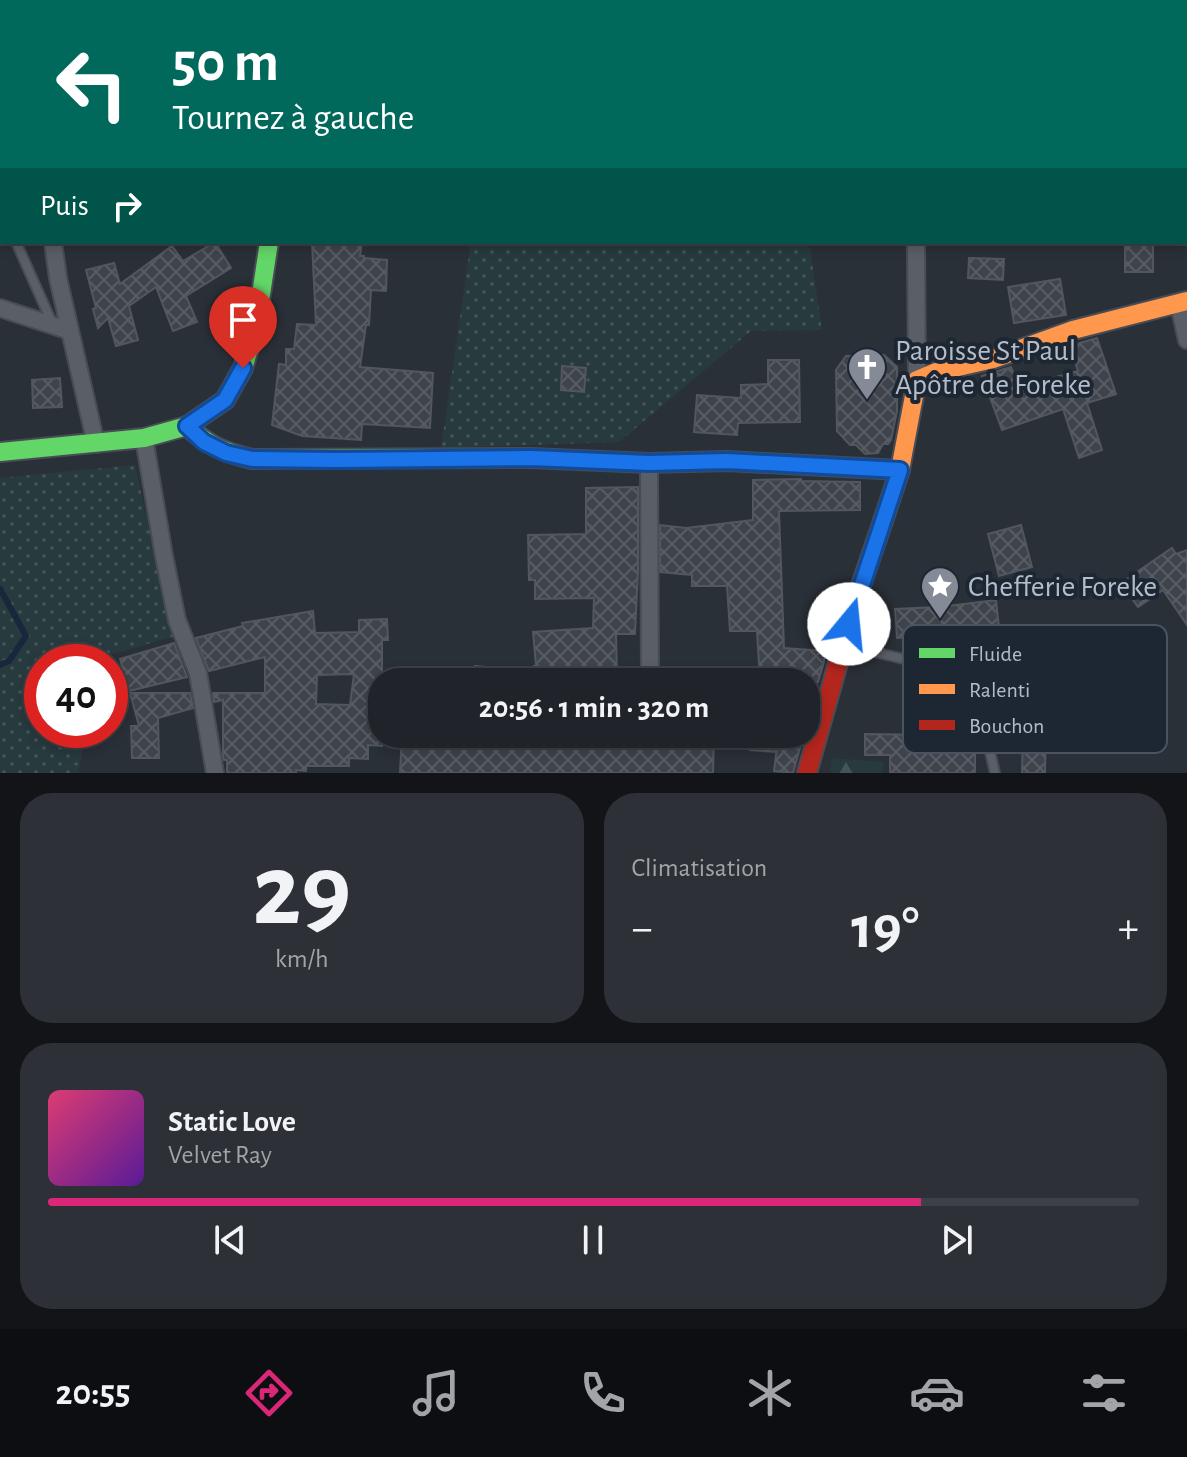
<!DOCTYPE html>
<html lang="fr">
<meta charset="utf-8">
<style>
:root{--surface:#20242a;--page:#2d3036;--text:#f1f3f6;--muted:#a2a4a8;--line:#3d4147;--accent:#db2777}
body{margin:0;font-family:"Alegreya Sans",sans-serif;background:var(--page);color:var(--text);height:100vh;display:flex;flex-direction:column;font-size:30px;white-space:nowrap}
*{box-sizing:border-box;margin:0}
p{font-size:26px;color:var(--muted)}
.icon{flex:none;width:44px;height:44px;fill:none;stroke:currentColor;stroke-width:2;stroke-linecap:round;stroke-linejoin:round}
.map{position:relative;height:773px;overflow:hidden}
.sheet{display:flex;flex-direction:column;gap:20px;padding:20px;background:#121417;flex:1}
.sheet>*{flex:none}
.guide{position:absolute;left:0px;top:0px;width:1188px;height:244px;box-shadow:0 4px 12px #0003,0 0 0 2px var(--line);background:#00695c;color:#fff;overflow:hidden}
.speed{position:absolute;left:24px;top:644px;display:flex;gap:16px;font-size:40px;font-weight:700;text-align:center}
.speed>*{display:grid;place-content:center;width:104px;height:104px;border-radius:50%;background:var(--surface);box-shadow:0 4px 12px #0003,0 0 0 2px var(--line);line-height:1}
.speed .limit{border:12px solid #d22;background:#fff;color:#111}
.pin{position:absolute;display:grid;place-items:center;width:68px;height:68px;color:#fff;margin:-82px -34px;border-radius:50% 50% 50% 0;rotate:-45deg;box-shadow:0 0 8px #0007}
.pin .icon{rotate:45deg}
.me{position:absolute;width:88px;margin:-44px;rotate:17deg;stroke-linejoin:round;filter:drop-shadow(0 0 6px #0008)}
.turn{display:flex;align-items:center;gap:28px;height:168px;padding:0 40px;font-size:36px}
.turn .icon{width:104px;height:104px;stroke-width:2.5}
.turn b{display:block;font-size:56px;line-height:68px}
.then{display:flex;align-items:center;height:76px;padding:0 40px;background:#0003;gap:16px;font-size:30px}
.big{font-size:60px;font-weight:700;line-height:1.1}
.sheet .card{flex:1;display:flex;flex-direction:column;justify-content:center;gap:12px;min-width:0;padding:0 28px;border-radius:32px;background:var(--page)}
.sheet .dial{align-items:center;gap:0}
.dial b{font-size:104px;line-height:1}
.song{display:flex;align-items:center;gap:24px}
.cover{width:96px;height:96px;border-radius:12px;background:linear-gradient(135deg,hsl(340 70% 55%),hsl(270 70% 35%))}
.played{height:8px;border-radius:4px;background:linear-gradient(90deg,var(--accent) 80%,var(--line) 80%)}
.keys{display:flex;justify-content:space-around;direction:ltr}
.heat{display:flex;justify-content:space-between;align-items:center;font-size:44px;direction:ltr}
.sheet .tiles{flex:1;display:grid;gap:20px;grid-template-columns:1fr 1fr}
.card:last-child{grid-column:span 2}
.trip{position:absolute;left:368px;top:668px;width:452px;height:80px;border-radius:32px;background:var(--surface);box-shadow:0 4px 12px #0003,0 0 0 2px var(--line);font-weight:700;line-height:80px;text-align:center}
.tab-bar{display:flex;height:128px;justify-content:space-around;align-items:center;background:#0d0e11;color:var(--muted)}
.tab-bar .icon{width:56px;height:56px}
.tab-bar .active{color:var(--accent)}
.tab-bar b{font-size:36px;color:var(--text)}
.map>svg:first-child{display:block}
.grass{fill:url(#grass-dots)}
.forest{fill:url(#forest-firs)}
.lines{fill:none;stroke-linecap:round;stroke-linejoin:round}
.stream{stroke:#19273c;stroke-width:6}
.building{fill:url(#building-cross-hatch);stroke:#52575f;stroke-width:2;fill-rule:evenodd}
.lane-casing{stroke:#484c55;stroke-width:12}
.street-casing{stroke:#484c55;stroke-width:20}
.fast-casing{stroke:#484c55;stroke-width:22}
.slow-casing{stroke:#484c55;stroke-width:22}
.jam-casing{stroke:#484c55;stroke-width:22}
.lane{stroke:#5a5e66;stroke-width:8}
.street{stroke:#5a5e66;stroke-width:16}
.fast{stroke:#63d668;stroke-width:18}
.slow{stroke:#ff974d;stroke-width:18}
.jam{stroke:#b3261e;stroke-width:18}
.route-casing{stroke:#114b97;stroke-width:20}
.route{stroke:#1a73e8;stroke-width:14}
.labels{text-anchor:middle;stroke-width:8;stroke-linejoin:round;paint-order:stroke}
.poi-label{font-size:30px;fill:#b4bcc9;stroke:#1d2633;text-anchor:start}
.key{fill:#1d2633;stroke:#4a5360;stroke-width:2}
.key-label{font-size:22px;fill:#b4bcc9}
</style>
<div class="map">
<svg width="1187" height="773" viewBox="0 0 1187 773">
<defs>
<pattern id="grass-dots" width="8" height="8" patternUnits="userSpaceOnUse" patternTransform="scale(2)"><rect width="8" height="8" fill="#273a3e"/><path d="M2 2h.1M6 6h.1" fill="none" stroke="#445559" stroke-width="1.8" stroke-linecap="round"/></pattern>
<pattern id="forest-firs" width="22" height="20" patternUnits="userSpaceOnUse" patternTransform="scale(2)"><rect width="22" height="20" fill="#273a3e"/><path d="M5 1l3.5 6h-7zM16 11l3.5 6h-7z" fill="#445559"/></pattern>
<pattern id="building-cross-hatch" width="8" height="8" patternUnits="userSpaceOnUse" patternTransform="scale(2)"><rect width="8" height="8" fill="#3f444c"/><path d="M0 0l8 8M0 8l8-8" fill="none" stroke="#585d64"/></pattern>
</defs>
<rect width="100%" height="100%" fill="#2a3038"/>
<g class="grass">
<polygon points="471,242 803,242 810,249 822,330 751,331 619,442 441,448"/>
<polygon points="135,465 173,637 104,656 102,662 42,662 42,730 87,730 78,773 0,773 0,478"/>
</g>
<polygon class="forest" points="832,758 883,762 883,773 830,773"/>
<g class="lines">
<polyline class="stream" points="0,589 26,636 9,661 0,665"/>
</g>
<g class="building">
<polygon points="215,242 231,268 186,296 197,322 173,331 156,287 129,306 138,340 116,346 108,318 98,328 93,309 96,308 86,270 114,263 120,284 172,246 183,261"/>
<polygon points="312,242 362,242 360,256 364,256 364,258 387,260 386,291 371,290 369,325 366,325 360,367 433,373 430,428 362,424 361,440 302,436 272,425 279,364 286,365 286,349 294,349 297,324 316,325"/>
<rect x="1125" y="242" width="28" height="30"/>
<polygon points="969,258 1004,259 1003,280 968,278"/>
<polygon points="1060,279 1066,315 1014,323 1008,287"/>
<polygon points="1097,338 1116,394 1087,403 1102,450 1079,458 1063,409 1002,430 982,376 1011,367 1019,387 1078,371 1070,346"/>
<polygon points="884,355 897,367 897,411 891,440 888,444 883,444 878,453 865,454 856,445 850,445 837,431 836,370 846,356"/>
<polygon points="768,360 799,360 800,422 738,423 737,435 694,432 697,395 741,398 741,385 768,384"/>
<polygon points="562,366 586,368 584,392 561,390"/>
<polygon points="60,378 62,407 33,408 32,380"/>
<polygon points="801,479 801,481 860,482 860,510 779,511 784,648 824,651 824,662 818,682 760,682 757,631 730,631 727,586 692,586 692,575 660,572 660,525 686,528 753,520 753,480"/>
<polygon points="638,487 638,570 635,634 616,634 617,677 572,679 572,682 534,682 534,666 536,666 533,632 593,628 594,598 535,599 535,580 529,580 528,535 586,534 586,488"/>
<polygon points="1021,525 1032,567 999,576 988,534"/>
<polygon points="1172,548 1176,554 1187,550 1187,625 1163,590 1138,607 1121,583"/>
<polygon points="996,600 999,627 927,636 897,638 895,609 939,607"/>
<path d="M313 611 315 633 359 632V620L387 619 388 640H382V746L368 745V759L349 758V766H306V771L296 770V773H227V760H224L223 757V700L214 702 213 693H265V657L209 671 196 638 243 626 242 623ZM354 674 350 705 316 704 317 675Z"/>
<polygon points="174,643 187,677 129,691 120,659"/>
<polygon points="475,666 522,670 521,682 474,682"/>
<polygon points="1021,667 1050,667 1050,726 1046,726 1045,773 1022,773 1023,726 1021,726"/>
<polygon points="130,693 190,693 193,708 158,718 159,758 132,758 131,726 139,726"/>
<polygon points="935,728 975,728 975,773 890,773 890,755 865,755 865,734 935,735"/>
<polygon points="402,734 493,734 492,747 527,749 528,734 714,734 713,773 400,773"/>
<polygon points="751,734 777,734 776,752 750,750"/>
<polygon points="778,739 802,741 793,773 774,771"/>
</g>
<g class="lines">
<defs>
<g id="lane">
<polyline points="0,206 2,210"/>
<polyline points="16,242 53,325"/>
<polyline points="845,645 933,666 954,677 972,704 986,735 995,773"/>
</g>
<g id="street">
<polyline points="31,0 31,2"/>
<polyline points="905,0 905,2"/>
<polyline points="53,242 58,278 96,444"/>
<polyline points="916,242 917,380"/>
<polyline points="1179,304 1187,340"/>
<polyline points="0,308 70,331"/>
<polyline points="144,438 164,556 177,620 198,673 215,773"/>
<polyline points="649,463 650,682"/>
</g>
<g id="fast">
<polyline points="351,2 352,0"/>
<path d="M187 426C209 446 223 452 252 459L531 458 649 463 727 461 900 470"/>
<polyline points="0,452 144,438 187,426 225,400 243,368 256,327 269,242"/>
</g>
<polyline id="slow" points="883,521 900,470 917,380 936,372 993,359 1073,330 1187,301"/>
<polyline id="jam" points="807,773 855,603 883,521"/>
</defs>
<use href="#lane" class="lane-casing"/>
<use href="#street" class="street-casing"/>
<use href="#fast" class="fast-casing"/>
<use href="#slow" class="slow-casing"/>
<use href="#jam" class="jam-casing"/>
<use href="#lane" class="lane"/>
<use href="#street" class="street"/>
<use href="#fast" class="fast"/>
<use href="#slow" class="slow"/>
<use href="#jam" class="jam"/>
</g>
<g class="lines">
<defs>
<polyline id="route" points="243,368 225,400 187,426 204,442 226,453 252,459 336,460 531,458 649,463 727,461 900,470 849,624"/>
</defs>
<use href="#route" class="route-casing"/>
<use href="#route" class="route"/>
</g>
<defs>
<symbol id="church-pin" viewBox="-11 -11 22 30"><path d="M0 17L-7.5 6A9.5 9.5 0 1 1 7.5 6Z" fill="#848b96" stroke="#1d2633"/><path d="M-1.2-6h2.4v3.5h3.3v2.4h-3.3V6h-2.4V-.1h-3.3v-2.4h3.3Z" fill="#fff"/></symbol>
<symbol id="sight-pin" viewBox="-11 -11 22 30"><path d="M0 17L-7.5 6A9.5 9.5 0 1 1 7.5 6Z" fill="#848b96" stroke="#1d2633"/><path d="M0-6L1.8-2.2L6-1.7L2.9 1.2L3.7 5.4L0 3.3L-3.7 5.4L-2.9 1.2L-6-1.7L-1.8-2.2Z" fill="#fff"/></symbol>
</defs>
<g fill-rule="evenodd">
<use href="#church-pin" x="845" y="345" width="44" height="60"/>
<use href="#sight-pin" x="918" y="564" width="44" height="60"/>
</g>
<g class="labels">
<g class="poi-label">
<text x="895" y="360">Paroisse St Paul<tspan x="895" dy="34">Apôtre de Foreke</tspan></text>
<text x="968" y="596">Chefferie Foreke</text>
</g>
</g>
<rect x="903" y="625" width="264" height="128" rx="12" class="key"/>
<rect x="919" y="648" width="36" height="10" fill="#63d668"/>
<rect x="919" y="684" width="36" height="10" fill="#ff974d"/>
<rect x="919" y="720" width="36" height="10" fill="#b3261e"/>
<g class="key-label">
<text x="969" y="661">Fluide</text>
<text x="969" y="697">Ralenti</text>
<text x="969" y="733">Bouchon</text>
</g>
</svg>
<div class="speed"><div class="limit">40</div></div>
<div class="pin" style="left:243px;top:368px;background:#d93025"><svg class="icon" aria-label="arrive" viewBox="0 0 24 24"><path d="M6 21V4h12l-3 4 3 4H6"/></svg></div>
<svg class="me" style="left:849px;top:624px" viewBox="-20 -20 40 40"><circle r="19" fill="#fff"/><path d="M0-13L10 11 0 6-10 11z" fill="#1a73e8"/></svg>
<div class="trip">20:56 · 1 min · 320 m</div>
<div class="guide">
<div class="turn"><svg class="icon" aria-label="left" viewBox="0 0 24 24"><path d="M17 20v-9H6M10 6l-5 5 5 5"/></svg><div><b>50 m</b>Tournez à gauche</div></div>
<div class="then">Puis<svg class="icon" aria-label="right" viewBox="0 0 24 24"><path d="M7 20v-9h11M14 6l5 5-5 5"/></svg></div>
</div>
</div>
<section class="sheet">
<div class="tiles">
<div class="card dial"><b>29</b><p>km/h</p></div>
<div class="card"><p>Climatisation</p>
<div class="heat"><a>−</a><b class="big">19°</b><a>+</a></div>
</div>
<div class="card">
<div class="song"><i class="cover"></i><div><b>Static Love</b><p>Velvet Ray</p></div></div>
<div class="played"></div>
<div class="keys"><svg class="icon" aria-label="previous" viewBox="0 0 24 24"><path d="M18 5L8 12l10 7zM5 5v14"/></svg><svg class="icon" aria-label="pause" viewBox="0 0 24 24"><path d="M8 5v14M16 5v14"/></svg><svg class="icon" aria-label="next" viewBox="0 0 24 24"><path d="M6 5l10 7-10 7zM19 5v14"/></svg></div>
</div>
</div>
</section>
<nav class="tab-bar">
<b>20:55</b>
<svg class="icon active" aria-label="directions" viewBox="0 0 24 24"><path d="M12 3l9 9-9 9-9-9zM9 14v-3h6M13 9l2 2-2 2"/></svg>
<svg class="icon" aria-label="music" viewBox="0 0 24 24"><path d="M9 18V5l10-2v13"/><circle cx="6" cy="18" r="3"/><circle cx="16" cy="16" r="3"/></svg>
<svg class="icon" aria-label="phone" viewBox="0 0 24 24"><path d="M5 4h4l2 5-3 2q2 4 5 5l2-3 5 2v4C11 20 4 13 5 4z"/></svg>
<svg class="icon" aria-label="climate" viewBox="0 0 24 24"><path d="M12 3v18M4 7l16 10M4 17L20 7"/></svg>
<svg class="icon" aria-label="car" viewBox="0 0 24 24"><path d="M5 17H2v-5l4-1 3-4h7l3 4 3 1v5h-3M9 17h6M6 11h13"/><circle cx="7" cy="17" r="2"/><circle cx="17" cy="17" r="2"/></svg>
<svg class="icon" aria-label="filters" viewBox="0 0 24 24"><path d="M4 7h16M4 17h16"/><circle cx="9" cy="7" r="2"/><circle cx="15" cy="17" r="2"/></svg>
</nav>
